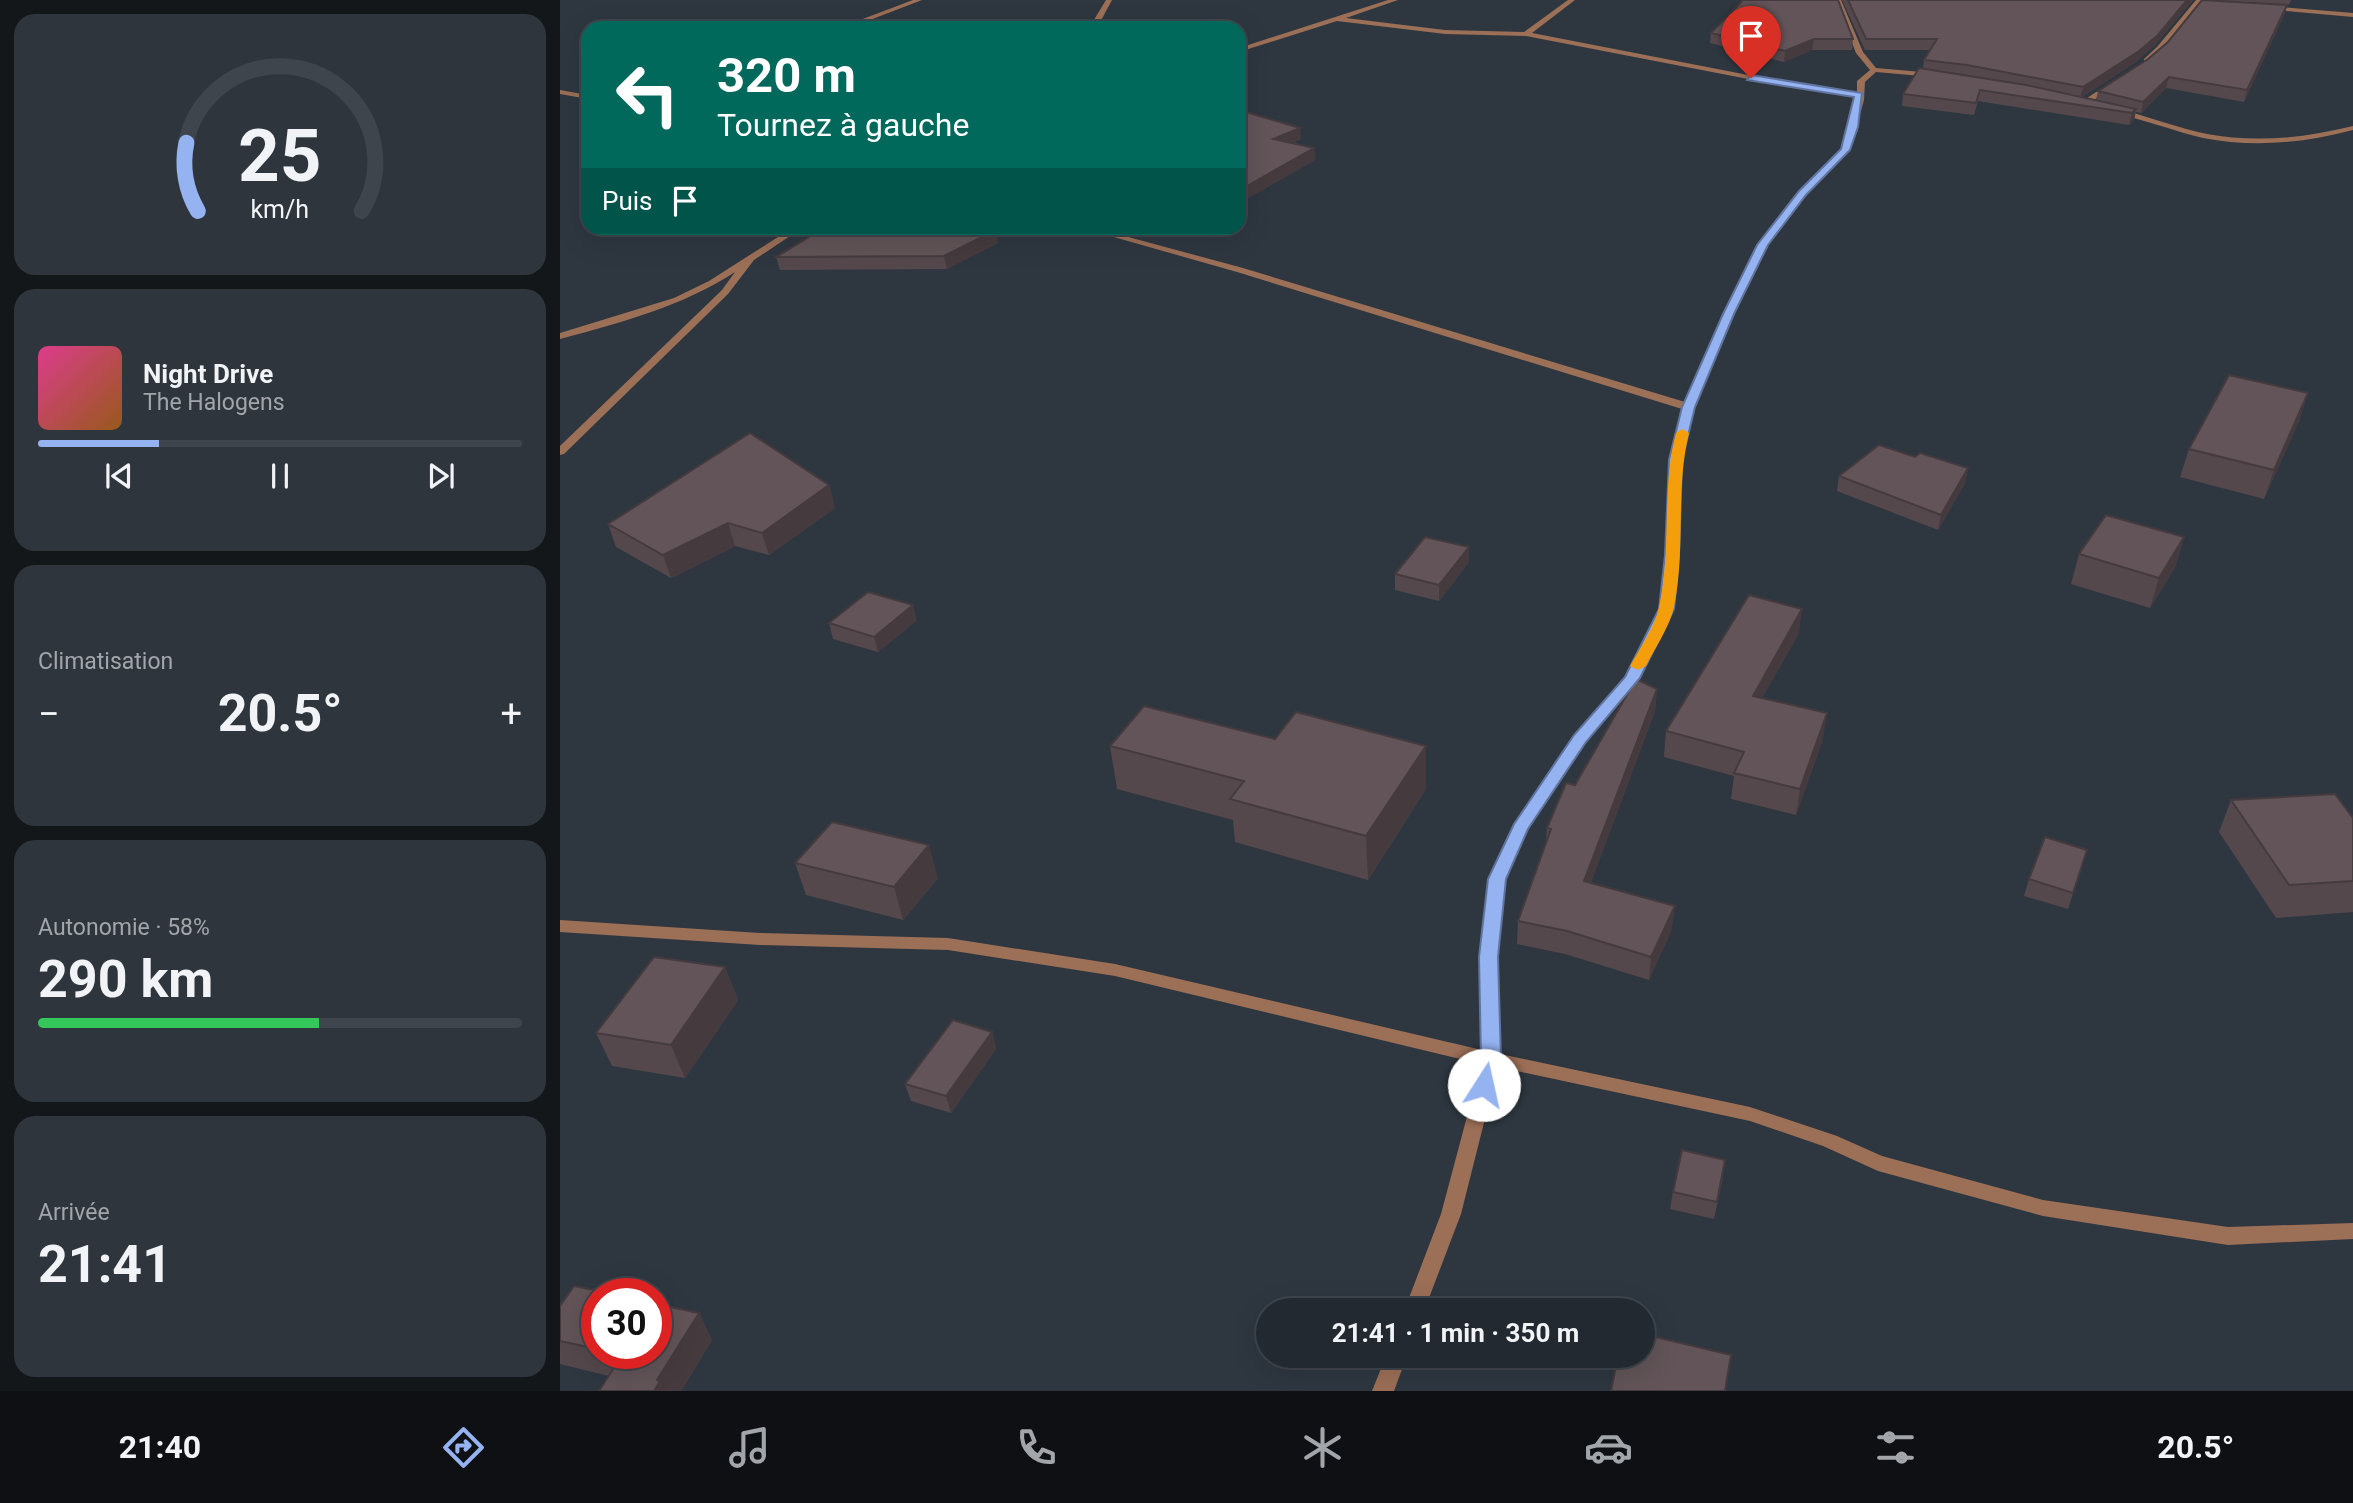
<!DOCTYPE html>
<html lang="fr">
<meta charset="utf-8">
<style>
:root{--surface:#222930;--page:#2e353c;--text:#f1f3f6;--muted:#a2a6ab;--line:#3f454c;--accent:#95b2f1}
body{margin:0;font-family:Roboto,sans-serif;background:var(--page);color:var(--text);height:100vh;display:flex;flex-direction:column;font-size:26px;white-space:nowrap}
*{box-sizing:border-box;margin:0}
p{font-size:23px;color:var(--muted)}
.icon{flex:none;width:38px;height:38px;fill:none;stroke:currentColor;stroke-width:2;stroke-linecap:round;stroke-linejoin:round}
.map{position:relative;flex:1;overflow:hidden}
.sheet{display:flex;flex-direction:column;gap:14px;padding:14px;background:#13171a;width:560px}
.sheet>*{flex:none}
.guide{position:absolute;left:21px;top:21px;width:665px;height:214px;border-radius:21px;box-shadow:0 7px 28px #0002,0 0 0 2px var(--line);background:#00695c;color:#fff;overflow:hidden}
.speed{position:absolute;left:21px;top:1278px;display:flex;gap:14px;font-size:35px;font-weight:700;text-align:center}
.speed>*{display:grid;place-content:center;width:91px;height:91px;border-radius:50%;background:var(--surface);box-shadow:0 7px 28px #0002,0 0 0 2px var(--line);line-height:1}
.speed .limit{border:10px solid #d22;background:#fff;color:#111}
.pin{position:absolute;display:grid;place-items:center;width:60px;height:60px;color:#fff;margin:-72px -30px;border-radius:50% 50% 50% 0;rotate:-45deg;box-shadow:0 0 7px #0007}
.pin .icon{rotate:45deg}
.me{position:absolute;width:77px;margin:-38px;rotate:10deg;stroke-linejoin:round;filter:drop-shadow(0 0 5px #0008)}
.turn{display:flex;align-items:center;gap:24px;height:147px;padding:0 21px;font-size:32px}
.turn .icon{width:91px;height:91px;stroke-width:2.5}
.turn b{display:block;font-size:49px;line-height:60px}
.then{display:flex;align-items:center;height:66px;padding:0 21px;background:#0003;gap:14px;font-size:26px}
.big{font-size:52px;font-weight:700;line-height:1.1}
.sheet .card{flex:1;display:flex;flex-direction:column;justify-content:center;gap:10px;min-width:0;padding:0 24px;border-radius:21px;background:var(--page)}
.sheet .dial{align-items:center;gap:0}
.dial svg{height:182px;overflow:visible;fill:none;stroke:var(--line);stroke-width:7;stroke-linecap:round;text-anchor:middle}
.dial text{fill:var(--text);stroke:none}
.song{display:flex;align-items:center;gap:21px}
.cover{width:84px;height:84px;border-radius:10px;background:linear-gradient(135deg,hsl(330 70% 55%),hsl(30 70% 35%))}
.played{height:7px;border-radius:4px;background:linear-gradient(90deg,var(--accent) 25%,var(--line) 25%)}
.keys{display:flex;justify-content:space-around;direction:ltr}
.heat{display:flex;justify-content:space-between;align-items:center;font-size:38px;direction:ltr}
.charge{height:10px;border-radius:5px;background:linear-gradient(90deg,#34c759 58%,var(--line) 0)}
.trip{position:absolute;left:696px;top:1298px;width:399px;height:70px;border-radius:35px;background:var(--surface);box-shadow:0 7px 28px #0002,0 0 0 2px var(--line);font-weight:700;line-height:70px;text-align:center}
.tab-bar{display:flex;height:112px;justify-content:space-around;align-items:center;background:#0e1013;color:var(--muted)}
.tab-bar .icon{width:49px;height:49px}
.tab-bar .active{color:var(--accent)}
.tab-bar b{font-size:32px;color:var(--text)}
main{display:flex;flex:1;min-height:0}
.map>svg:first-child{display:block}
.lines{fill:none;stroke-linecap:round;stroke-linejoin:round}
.street{fill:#9c6f57;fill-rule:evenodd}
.wall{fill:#54484c}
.shaded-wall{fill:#453b3e}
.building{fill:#625458;stroke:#453b3e;stroke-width:2}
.route{fill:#95b2f1;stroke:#61749d;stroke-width:2}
.slow{fill:#f59e0b}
</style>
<main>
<section class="sheet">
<div class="card dial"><svg viewBox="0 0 100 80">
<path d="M14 69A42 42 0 1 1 86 69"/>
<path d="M14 69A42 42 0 0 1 9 39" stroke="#95b2f1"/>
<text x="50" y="56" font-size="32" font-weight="700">25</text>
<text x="50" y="72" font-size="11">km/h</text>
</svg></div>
<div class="card">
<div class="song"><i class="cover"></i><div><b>Night Drive</b><p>The Halogens</p></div></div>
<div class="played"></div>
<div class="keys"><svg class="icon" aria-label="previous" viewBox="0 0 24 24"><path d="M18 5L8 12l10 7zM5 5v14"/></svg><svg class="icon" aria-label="pause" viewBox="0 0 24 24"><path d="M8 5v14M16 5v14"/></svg><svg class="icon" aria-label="next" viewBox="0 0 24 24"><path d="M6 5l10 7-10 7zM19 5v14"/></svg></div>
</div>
<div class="card"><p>Climatisation</p>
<div class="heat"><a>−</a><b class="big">20.5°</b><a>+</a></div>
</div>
<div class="card"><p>Autonomie · 58%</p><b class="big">290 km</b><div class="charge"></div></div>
<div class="card"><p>Arrivée</p><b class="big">21:41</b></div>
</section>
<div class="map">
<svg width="1793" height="1391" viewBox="0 0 1793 1391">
<rect width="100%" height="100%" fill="#2e3740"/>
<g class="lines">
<g class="street">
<polygon points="353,0 362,0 289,28 279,28"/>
<polygon points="546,0 552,0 537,28 529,28"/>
<polygon points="828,0 838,0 786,18 885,30 964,32 1008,0 1015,0 972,33 1214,80 1297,92 1297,81 1310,70 1296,53 1275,0 1281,0 1303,52 1316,68 1373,73 1377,75 1373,77 1316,72 1305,82 1304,100 1290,150 1245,195 1207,245 1173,314 1133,407 1121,460 1118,555 1113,609 1079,678 1025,741 967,829 945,879 937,957 940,1054 1190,1107 1277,1136 1322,1156 1483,1200 1668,1227 1793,1223 1793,1239 1668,1245 1483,1216 1318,1171 1263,1146 1190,1121 938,1067 901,1214 864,1311 844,1311 881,1214 921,1064 555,976 388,950 200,945 0,932 0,920 200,933 388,938 555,964 922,1050 921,957 929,879 955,824 1015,735 1066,676 1099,609 1106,555 1109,460 1122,409 677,272 522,228 535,228 683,268 1125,402 1163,314 1198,245 1239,191 1282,149 1296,97 1214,84 966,36 885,34 777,21 679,52 679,48"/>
<polygon points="1636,0 1643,0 1603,51 1590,63 1584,63 1584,59 1597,47"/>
<polygon points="1707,6 1793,13 1793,17 1705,9"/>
<polygon points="1551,82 1558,84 1525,106 1518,104"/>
<polygon points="0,90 28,95 28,99 0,94"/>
<path d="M1558 109C1588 116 1617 128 1647 134 1696 143 1745 138 1793 126V130C1744 143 1693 148 1643 138 1614 131 1585 120 1555 113L1554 111Z"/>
<path d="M232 228H242L194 260 168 294 4 454 0 455V446L162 290 175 272C123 306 60 323 0 339V333L114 298 149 281Z"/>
<polygon points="826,1356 847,1356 834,1391 812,1391"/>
</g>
</g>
<g class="wall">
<polygon points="1282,0 1633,0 1595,45 1576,62 1522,97 1536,100 1538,91 1588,59 1654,0 1731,0 1728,6 1727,6 1724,15 1684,102 1606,88 1581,113 1576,112 1574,120 1569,125 1418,101 1414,115 1342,106 1343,94 1363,69 1364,60 1370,50 1305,50"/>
<polygon points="1151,33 1293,39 1292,50 1252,50 1224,62 1150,43"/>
<polygon points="679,110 741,139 732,143 754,148 755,160 681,202 679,201"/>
<polygon points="438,243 387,269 220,270 216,257"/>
<polygon points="1748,393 1739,421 1704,499 1620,477 1629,449"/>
<polygon points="1408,468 1405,483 1378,530 1277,491 1279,476"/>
<polygon points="269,485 275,508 209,555 175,546 111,578 56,547 48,524"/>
<polygon points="1624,537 1615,567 1590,608 1511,584 1519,554"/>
<polygon points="909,562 879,601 835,590 835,574"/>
<polygon points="353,605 356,621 318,652 273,639 269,623"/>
<polygon points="1239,633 1202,698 1263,739 1236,815 1171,799 1174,776 1104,757 1106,731"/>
<polygon points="1097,689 1095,711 1031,882 1112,929 1089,980 1005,954 957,944 958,921 986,842 987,828 1015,785"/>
<polygon points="715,739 866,746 866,789 808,880 675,842 673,820 557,789 550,746"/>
<polygon points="1671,800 1793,818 1793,912 1716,918 1659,832"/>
<polygon points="1527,850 1508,909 1464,896 1469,879"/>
<polygon points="235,863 378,878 343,920 246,895"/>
<polygon points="165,967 178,1000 125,1078 52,1066 36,1033"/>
<polygon points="432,1032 436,1049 391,1113 351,1101 345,1084"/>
<polygon points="1163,1177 1154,1219 1110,1209 1113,1192"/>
<polygon points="37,1293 37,1353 96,1353 139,1313 152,1340 121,1391 39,1391 49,1376 0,1364 0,1306"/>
</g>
<g class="shaded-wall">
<polygon points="1627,0 1633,0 1595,45 1576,62 1520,98 1523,87"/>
<polygon points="1727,5 1724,15 1684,102 1687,90"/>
<polygon points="1254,39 1252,50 1224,62 1225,51"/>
<polygon points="1609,77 1606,88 1581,113 1583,102"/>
<polygon points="1576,109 1574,120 1569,125 1572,113"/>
<polygon points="740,128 741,139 714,151 713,139"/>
<polygon points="754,148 755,160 681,202 680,190"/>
<polygon points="436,230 438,243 387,269 384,256"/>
<polygon points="1748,393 1739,421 1704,499 1714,470"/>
<polygon points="1408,468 1405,483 1378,530 1381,515"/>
<polygon points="269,485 275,508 209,555 202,533"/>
<polygon points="168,523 175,546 111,578 103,555"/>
<polygon points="1624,537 1615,567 1590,608 1599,578"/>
<polygon points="909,547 909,562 879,601 879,585"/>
<polygon points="353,605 356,621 318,652 314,637"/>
<polygon points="1242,609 1239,633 1189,721 1193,696"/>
<polygon points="1097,689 1095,711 1023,904 1024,881"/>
<polygon points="1267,713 1263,739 1236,815 1240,789"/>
<polygon points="866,746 866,789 808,880 806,836"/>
<polygon points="369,845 378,878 343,920 334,887"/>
<polygon points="1115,906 1112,929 1089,980 1091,957"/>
<polygon points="165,967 178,1000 125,1078 111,1045"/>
<polygon points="432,1032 436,1049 391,1113 386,1096"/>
<polygon points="139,1313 152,1340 121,1391 94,1391 97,1380"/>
</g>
<g class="building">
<polygon points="1183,0 1278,0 1293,39 1254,39 1225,51 1151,33"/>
<polygon points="1288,0 1627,0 1598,35 1579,51 1523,87 1407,65 1364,60 1377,39 1306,39"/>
<polygon points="1642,0 1727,5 1687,90 1609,77 1583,102 1538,91 1588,59 1608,42"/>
<polygon points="1359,68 1466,85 1576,109 1572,113 1420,90 1416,103 1343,94"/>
<polygon points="679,110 740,128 713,139 754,148 680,190 679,189"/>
<polygon points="264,228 427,228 436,230 384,256 216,257"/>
<polygon points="1669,375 1748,393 1714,470 1629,449"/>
<polygon points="190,433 269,485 202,533 168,523 103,555 48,524"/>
<polygon points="1319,445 1355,457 1360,453 1408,468 1381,515 1279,476"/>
<polygon points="1546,515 1624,537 1599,578 1519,554"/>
<polygon points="865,537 909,547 879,585 835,574"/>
<polygon points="308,592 353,605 314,637 269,623"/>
<polygon points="1189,595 1242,609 1193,696 1267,713 1240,789 1174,773 1184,752 1106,731"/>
<polygon points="1076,679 1097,689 1024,881 1115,906 1091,957 1007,931 958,921 991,829 987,828 1006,783 1015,785"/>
<polygon points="584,706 715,739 736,712 866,746 806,836 670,799 684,781 550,746"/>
<polygon points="1775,794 1793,818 1793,881 1729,885 1671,800"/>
<polygon points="272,822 369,845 334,887 235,863"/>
<polygon points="1485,837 1527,850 1513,893 1469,879"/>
<polygon points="94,957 165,967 111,1045 36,1033"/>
<polygon points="393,1020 432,1032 386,1096 345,1084"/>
<polygon points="1122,1150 1165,1160 1157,1202 1113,1192"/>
<polygon points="14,1286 49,1293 37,1293 37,1349 0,1341 0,1306"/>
<polygon points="96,1304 139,1313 97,1380 100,1381 94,1391 39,1391 62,1355 52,1353 96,1353"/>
<polygon points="1083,1334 1171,1355 1165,1391 1051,1391 1058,1356 1083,1356"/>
</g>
<polygon class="route" points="1191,75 1302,93 1298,127 1290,150 1246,195 1208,245 1174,314 1135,407 1122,460 1119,555 1114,609 1080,678 1026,742 968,829 946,879 938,957 941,1059 932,1091 924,1093 917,1091 914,1085 921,1059 919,957 928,879 954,824 1014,735 1065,677 1099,609 1105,555 1109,460 1122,407 1163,314 1197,245 1239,191 1281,149 1294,97 1187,80"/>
<path class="slow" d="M1122 429 1129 433C1115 490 1126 549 1114 607 1110 626 1095 648 1086 666L1078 670 1070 666C1080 648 1095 627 1099 607 1112 550 1101 490 1116 433Z"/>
</svg>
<div class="speed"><div class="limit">30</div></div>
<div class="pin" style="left:1191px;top:78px;background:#d93025"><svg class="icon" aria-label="arrive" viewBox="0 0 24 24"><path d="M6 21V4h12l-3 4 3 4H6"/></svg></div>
<svg class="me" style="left:924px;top:1085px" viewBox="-20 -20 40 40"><circle r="19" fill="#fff"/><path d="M0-13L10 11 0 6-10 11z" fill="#95b2f1"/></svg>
<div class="trip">21:41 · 1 min · 350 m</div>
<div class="guide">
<div class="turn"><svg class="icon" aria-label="left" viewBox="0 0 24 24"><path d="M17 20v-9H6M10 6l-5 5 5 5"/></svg><div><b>320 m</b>Tournez à gauche</div></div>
<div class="then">Puis<svg class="icon" aria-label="arrive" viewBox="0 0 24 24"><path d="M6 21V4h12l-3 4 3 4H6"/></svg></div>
</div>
</div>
</main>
<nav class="tab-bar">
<b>21:40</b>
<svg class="icon active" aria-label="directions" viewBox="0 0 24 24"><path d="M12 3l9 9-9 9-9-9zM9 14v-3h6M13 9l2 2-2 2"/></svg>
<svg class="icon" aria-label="music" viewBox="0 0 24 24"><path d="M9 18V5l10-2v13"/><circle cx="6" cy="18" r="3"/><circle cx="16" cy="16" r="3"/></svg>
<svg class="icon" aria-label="phone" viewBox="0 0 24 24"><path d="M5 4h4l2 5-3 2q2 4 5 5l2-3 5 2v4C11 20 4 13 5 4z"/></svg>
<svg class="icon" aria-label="climate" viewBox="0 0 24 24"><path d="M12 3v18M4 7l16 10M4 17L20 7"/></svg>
<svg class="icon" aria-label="car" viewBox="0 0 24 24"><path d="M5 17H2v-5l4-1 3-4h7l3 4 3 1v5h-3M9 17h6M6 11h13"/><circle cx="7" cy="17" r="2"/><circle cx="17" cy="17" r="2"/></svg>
<svg class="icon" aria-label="filters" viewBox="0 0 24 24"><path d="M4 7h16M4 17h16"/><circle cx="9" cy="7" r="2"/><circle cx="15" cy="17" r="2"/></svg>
<b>20.5°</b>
</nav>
